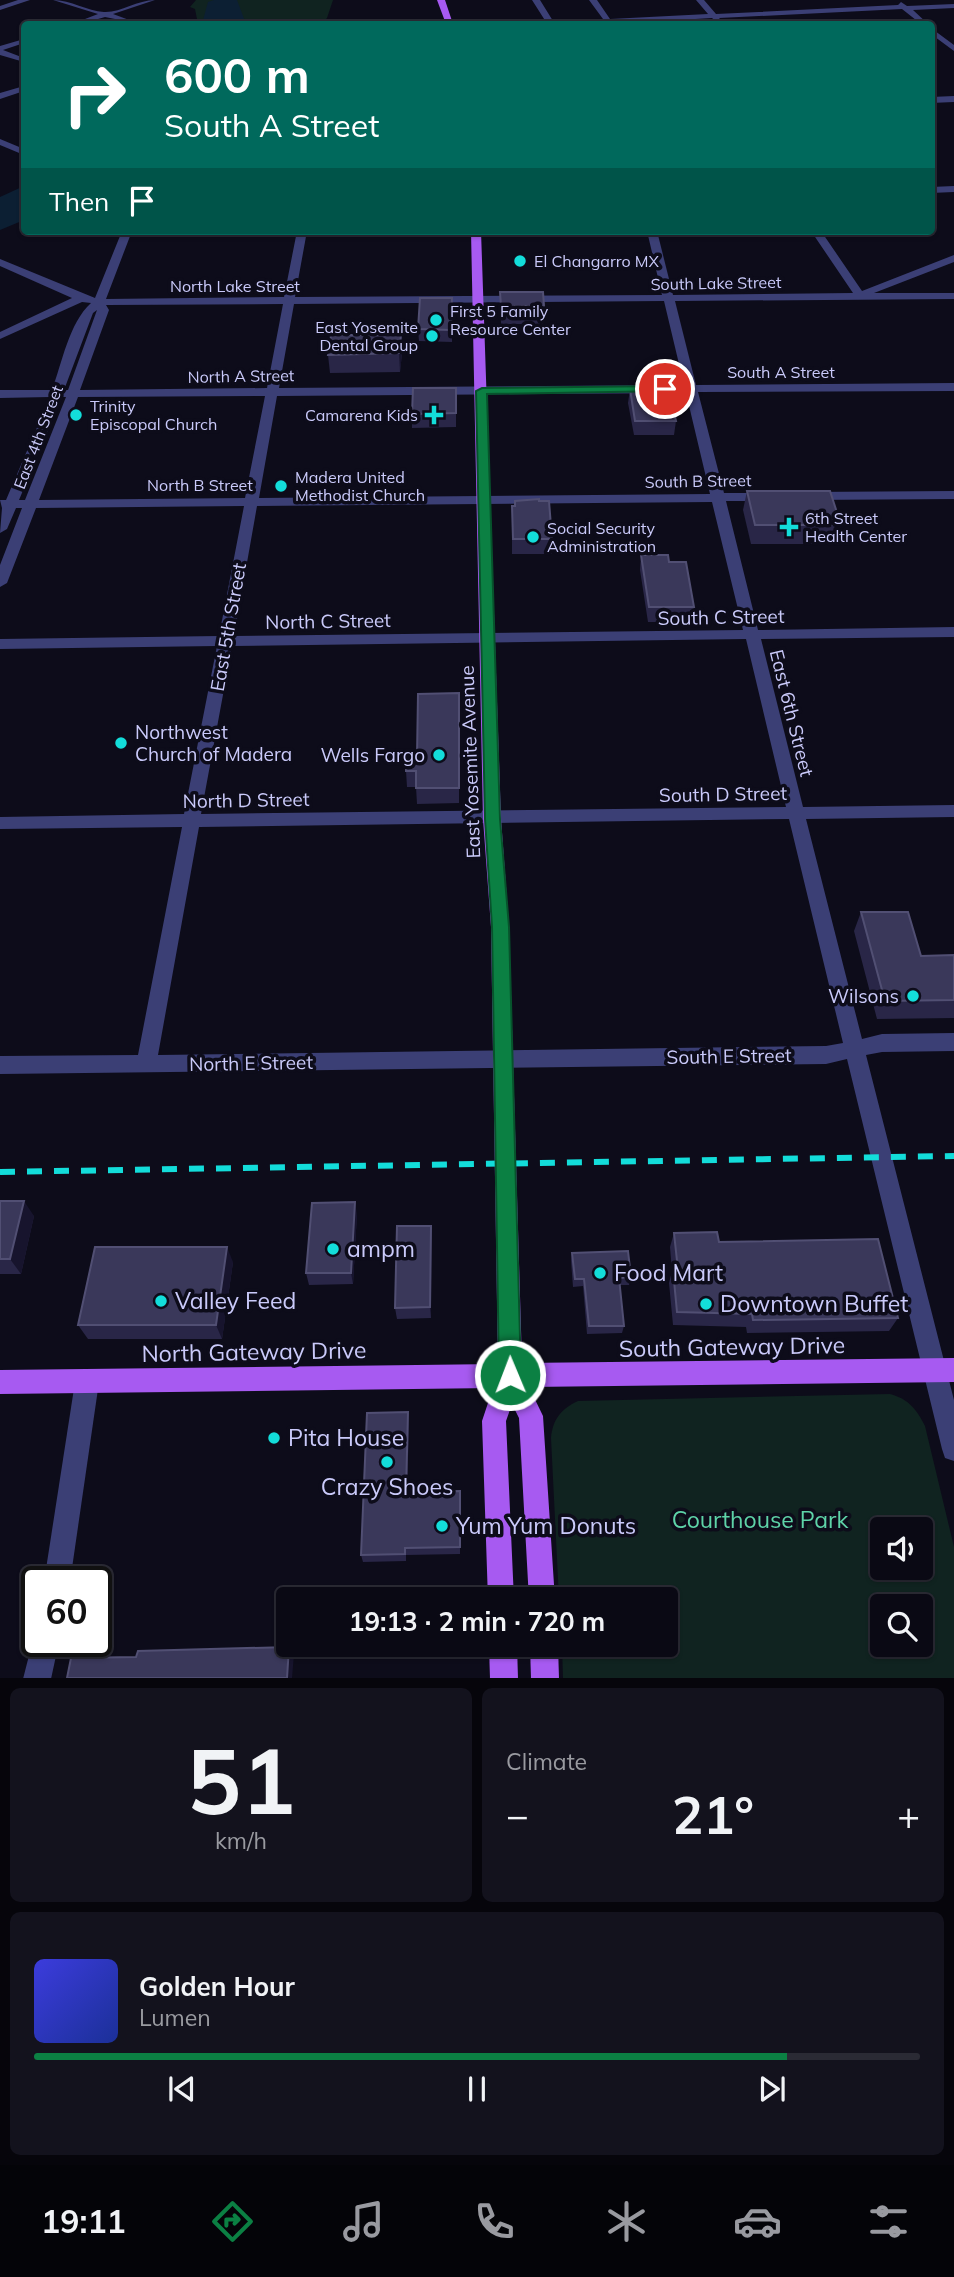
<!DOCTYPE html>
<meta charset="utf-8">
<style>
:root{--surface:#0a0914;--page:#13121d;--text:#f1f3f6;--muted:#999aa0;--line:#2a2a34;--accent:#0b8043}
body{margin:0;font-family:Mulish,sans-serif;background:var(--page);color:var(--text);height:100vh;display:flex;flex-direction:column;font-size:26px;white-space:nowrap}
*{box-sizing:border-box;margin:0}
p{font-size:23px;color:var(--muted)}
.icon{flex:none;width:38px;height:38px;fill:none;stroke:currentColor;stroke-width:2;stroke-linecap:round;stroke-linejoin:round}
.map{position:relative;height:1678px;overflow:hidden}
.drawer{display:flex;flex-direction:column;gap:10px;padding:10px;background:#06050b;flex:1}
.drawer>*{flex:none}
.hud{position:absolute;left:21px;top:21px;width:914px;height:214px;border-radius:7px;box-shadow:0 2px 5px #0004,0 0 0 2px var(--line);background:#00695c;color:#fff;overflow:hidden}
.fabs{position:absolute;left:870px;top:1517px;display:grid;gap:14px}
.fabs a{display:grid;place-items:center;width:63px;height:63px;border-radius:7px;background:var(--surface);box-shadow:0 2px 5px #0004,0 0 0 2px var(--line);font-size:35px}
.speed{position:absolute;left:21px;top:1566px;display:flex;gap:14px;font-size:35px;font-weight:700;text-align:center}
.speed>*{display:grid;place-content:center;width:91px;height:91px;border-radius:50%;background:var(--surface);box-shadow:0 2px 5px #0004,0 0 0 2px var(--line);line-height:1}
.speed .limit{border:4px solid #111;border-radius:10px;background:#fff;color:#111}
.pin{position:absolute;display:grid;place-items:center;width:60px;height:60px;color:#fff;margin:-30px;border:4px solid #fff;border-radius:50%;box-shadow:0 2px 7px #0007}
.me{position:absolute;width:77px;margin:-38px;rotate:359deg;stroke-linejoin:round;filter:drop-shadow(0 0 5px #0008)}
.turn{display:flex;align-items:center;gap:24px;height:147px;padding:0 28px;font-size:32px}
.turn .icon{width:91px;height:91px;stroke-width:2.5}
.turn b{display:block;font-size:49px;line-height:60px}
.then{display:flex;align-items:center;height:66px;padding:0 28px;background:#0003;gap:14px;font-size:26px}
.big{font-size:52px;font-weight:700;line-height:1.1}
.drawer .card{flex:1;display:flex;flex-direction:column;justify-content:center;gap:10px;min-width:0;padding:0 24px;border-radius:10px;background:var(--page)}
.drawer .dial{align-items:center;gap:0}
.dial b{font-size:91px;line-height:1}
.song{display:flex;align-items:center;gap:21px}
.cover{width:84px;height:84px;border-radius:10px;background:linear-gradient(135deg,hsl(240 70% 55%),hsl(230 70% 35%))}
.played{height:7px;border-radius:4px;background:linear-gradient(90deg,var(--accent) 85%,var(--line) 85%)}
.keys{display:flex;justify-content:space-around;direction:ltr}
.heat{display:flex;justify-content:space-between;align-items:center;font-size:38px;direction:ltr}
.drawer .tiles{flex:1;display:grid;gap:10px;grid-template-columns:1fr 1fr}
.card:last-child{grid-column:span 2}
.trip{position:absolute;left:276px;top:1587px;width:402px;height:70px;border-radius:7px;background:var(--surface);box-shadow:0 2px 5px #0004,0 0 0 2px var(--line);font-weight:700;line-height:70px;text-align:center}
.tabs{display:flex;height:112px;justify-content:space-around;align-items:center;background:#040408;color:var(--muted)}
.tabs .icon{width:49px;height:49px}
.tabs .current{color:var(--accent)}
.tabs b{font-size:32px;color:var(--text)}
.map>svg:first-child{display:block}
.green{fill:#102320;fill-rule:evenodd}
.water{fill:#0c1f33}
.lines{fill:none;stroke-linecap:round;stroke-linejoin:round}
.minor{fill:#3b3f75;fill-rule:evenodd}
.major{fill:#a75af1;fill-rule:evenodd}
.rail{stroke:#13ddda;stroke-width:6;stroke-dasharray:15 12;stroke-linecap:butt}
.wall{fill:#292647}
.shaded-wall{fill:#17142d}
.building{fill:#3a385a;stroke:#514f73;stroke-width:2}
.route{fill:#0b8043;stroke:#07532c;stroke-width:2}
.poi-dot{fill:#13ddda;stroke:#0d0c1a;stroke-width:2.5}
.labels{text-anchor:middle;stroke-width:7;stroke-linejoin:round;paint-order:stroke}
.far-poi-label{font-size:16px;fill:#cacafa;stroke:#0d0c1a;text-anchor:start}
.far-street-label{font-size:16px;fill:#cacafa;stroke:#0d0c1a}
.street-label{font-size:19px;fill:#cacafa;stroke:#0d0c1a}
.poi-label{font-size:19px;fill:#cacafa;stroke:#0d0c1a;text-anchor:end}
.near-poi-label{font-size:23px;fill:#cacafa;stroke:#0d0c1a;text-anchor:start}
.near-street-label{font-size:23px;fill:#cacafa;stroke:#0d0c1a}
.near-park-label{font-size:23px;fill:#5ed3a8;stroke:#0d0c1a}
</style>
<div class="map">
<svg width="954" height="1679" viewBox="0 0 954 1679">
<rect width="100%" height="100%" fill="#0d0c1a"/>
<g class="green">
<polygon points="196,0 333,0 327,18 321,24 198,24 195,9 190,7"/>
<path d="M890 1394C909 1399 917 1410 925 1426L954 1547V1678H563L562 1645H667V1600L559 1599 551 1438C553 1419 561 1409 578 1401ZM882 1530H920V1568H882ZM882 1606H920V1645H882Z"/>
</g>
<g class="water">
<polygon points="214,0 237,0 246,24 202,24 208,2"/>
<polygon points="24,186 24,220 0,230 0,197"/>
</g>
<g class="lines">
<g class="minor">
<polygon points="18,0 30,0 0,10 0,6"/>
<path d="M53 0C71 0 87 11 104 12 120 13 137 0 155 0L113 14 140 24 105 17 81 24H72L98 14Z"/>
<polygon points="532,0 540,0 553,21 603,19 589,0 597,0 610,19 708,14 696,0 704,0 716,14 898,5 901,2 907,6 954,4 954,8 913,10 928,24 921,24 902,9 719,18 723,22 719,24 712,18 613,24 538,24 546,22"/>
<polygon points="931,28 954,45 954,51 931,34"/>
<polygon points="24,39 24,43 3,50 24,58 24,62 0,55 0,46"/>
<polygon points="24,86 24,91 0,99 0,93"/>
<polygon points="954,96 954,102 931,103 931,97"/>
<polygon points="0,139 24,149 24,155 0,145"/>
<polygon points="954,186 954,192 931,193 931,187"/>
<path d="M122 231H132L106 299 284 297 297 231H307L295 297 662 295 647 231H657L673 295 853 293 811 231H821L862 291 954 255V262L874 293H954V299L675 301 696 385 954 383V391L698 392 724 493H769L776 497 769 501H726L758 630 954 627V637L761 639 803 807 954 805V817L806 819 862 1039 882 1034 954 1033V1051L882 1052 866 1055 954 1400V1461L945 1458 942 1449 847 1059 826 1064 0 1074V1056L138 1055 182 827 0 829V817L184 814 217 646 0 649V639L219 636 244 506 36 508 7 583 0 587V565L22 508H16L7 529 0 533 2 508 0 500H6L50 397 0 398V390H52C62 363 69 323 91 303L82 302 0 339V332L72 298 0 266V259L95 298ZM664 301 684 385 279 388 294 304ZM283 304 267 388 80 390 109 310 106 305ZM97 310 68 390H64L93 313ZM686 393 710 494 259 498 277 396ZM265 396 245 498 39 500 78 397ZM62 397H66L25 500H19ZM712 502 743 630 234 636 257 506ZM746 639 786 807 201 814 232 646ZM789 819 843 1043 826 1046 158 1055 199 827Z"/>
<polygon points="954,491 954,499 807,500 800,496 807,492"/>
<polygon points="87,1370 96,1373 99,1382 70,1582 44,1582 75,1382 78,1373"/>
<polygon points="35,1632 37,1642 59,1642 51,1679 23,1679"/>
</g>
<g class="major">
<polygon points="437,0 445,0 453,24 446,24"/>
<polygon points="471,231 481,231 501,819 509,927 522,1363 954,1358 954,1382 529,1387 543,1416 555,1600 529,1600 519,1418 512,1404 506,1421 514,1600 488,1600 482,1421 493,1388 0,1394 0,1370 498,1364 491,927 483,819"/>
<polygon points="489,1645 517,1645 518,1679 490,1679"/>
<polygon points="530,1645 558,1645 559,1679 531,1679"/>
</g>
<polyline class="rail" points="0,1172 954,1156"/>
</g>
<g class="wall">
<polygon points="500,292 544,306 543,324 501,324"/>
<polygon points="452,298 452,342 419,341 418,329"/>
<polygon points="350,335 401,335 402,353 400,372 330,373 328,355"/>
<polygon points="456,388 456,427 412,428 412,414"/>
<polygon points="630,389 676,421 674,435 634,435 628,403"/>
<polygon points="747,491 841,525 836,544 751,544 743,510"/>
<polygon points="512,506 552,539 552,554 512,554"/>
<polygon points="641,555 669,562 694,607 692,622 648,622 640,570"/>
<polygon points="459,693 459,803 417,804 416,787 407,787 406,771 417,757"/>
<polygon points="861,912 921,956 954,955 954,1018 877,1019 854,931"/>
<polygon points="0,1201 34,1216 21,1274 0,1274"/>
<polygon points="357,1214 353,1284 309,1285 306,1273"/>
<polygon points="431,1226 431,1318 397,1319 395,1308"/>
<polygon points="674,1233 719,1242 898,1318 889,1331 747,1333 746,1327 673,1325 669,1283 672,1271 670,1247"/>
<polygon points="572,1253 631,1277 629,1285 620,1285 624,1326 622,1333 587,1334 583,1286 573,1287 571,1261"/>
<polygon points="233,1262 222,1339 88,1339 78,1325"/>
<polygon points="409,1421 407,1492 460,1491 460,1554 406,1555 406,1561 363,1562 361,1555"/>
</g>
<g class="shaded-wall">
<polygon points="401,335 402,353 400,372 399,353"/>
<polygon points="24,1201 34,1216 21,1274 10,1259"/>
<polygon points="355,1202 357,1214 353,1284 351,1273"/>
<polygon points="431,1226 432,1237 431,1318 430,1307"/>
<polygon points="227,1247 233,1262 222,1339 216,1325"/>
<polygon points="408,1412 409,1421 407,1499 406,1492"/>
<polygon points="289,1647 294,1654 292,1678 287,1678"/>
</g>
<g class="building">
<polygon points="500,292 543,292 544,306 501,306"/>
<polygon points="420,298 452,298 451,330 418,329"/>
<polygon points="337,330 349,330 349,335 401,335 399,353 328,355 331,335 336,335"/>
<polygon points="413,388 456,388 456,413 412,414"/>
<polygon points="630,389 669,389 676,421 635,421"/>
<polygon points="747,491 830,491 841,525 755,525"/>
<polygon points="539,499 539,501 549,501 552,539 513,539 512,506 515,506 515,501"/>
<polygon points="641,555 668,555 669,562 686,562 694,607 649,607"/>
<polygon points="459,693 459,788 416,788 416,771 406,771 406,757 417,757 418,694"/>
<polygon points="861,912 908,912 921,956 954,955 954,1000 885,1001"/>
<polygon points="0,1201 24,1201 10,1259 0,1259"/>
<polygon points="355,1202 351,1273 306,1273 312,1203"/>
<polygon points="397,1226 431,1226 430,1307 395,1308"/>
<polygon points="717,1232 719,1242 878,1239 898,1318 753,1320 752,1314 677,1312 673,1270 678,1270 674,1233"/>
<polygon points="95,1247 227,1247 216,1325 78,1325"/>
<polygon points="628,1251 631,1277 619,1278 624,1326 589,1326 584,1279 575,1279 572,1253"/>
<polygon points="408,1412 406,1492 460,1491 460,1547 405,1548 405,1554 361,1555 367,1413"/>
<polygon points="289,1647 287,1678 67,1678 71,1658 136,1657 138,1651"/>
</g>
<polygon class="route" points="665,386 670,389 669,391 487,394 500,819 509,927 521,1375 517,1383 510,1386 502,1383 499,1375 492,927 485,819 476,391 482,388"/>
<g class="poi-dot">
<circle cx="520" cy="261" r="7"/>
<circle cx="436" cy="320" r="7"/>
<circle cx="432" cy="336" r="7"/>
<circle cx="76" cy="415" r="7"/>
<path d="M430.5 404.5h7v7h7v7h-7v7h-7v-7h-7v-7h7z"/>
<circle cx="281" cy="486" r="7"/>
<path d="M785.5 516.5h7v7h7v7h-7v7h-7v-7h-7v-7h7z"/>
<circle cx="533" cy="537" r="7"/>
<circle cx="121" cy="743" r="7"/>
<circle cx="439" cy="755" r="7"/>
<circle cx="913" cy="996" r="7"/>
<circle cx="333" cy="1249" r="7"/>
<circle cx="600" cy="1273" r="7"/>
<circle cx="161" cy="1301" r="7"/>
<circle cx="706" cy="1304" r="7"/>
<circle cx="274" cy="1438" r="7"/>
<circle cx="387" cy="1462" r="7"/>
<circle cx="442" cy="1526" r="7"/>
</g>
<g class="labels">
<g class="far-poi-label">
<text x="534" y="267">El Changarro MX</text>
<text x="450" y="317">First 5 Family<tspan x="450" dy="18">Resource Center</tspan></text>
<text x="418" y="333" text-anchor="end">East Yosemite<tspan x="418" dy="18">Dental Group</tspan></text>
<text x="90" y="412">Trinity<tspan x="90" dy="18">Episcopal Church</tspan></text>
<text x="418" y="421" text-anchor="end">Camarena Kids</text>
<text x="295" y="483">Madera United<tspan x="295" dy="18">Methodist Church</tspan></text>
<text x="805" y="524">6th Street<tspan x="805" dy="18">Health Center</tspan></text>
<text x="547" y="534">Social Security<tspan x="547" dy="18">Administration</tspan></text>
</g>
<g class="far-street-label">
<text transform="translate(716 283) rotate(-1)" y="6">South Lake Street</text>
<text x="235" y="292">North Lake Street</text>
<text x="781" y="378">South A Street</text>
<text transform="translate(241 376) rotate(-1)" y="6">North A Street</text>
<text transform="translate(38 437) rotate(-69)" y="6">East 4th Street</text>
<text transform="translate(698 481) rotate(-1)" y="6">South B Street</text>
<text x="200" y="491">North B Street</text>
</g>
<g class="street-label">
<text transform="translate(721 617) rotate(-1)" y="7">South C Street</text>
<text transform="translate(328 621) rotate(-1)" y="7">North C Street</text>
<text transform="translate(228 627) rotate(-80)" y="7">East 5th Street</text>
<text transform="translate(792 713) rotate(76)" y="7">East 6th Street</text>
<text transform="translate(470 762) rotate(-92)" y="7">East Yosemite Avenue</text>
<text transform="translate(723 794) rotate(-1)" y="7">South D Street</text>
<text transform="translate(246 800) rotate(-1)" y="7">North D Street</text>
<text transform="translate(729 1056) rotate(-1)" y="7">South E Street</text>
<text transform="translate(251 1063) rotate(-1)" y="7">North E Street</text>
</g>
<g class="poi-label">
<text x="135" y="739" text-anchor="start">Northwest<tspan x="135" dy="22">Church of Madera</tspan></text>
<text x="425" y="762">Wells Fargo</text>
<text x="899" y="1003">Wilsons</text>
</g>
<g class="near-poi-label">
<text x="347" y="1257">ampm</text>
<text x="614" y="1281">Food Mart</text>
<text x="175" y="1309">Valley Feed</text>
<text x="720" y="1312">Downtown Buffet</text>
<text x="288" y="1446">Pita House</text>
<text x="387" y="1495" text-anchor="middle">Crazy Shoes</text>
<text x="456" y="1534">Yum Yum Donuts</text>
</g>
<g class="near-street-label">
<text transform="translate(732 1347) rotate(-1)" y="8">South Gateway Drive</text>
<text transform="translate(254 1352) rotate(-1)" y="8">North Gateway Drive</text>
</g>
<g class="near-park-label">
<text x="760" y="1528">Courthouse Park</text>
</g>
</g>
</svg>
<div class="fabs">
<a><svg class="icon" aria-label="sound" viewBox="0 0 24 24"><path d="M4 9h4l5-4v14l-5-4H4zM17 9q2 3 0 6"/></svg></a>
<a><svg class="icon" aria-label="search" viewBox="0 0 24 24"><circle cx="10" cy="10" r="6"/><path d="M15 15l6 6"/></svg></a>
</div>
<div class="speed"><div class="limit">60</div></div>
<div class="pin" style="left:665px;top:389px;background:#d93025"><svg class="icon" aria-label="arrive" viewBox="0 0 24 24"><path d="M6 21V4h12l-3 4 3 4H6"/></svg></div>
<svg class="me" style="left:510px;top:1375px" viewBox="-20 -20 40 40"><circle r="17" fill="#0b8043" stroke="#fff" stroke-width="3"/><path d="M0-11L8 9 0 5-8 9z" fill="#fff"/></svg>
<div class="trip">19:13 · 2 min · 720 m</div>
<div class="hud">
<div class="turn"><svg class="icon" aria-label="right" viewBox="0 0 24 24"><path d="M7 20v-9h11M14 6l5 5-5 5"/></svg><div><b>600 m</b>South A Street</div></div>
<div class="then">Then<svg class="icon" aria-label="arrive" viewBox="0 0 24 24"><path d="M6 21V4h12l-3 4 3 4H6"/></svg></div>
</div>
</div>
<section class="drawer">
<div class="tiles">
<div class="card dial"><b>51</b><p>km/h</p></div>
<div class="card"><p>Climate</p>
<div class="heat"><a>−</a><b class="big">21°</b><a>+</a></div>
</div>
<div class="card">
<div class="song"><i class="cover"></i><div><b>Golden Hour</b><p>Lumen</p></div></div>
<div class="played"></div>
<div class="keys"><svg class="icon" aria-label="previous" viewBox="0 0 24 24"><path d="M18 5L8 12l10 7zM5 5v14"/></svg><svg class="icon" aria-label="pause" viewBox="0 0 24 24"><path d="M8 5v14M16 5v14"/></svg><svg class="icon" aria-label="next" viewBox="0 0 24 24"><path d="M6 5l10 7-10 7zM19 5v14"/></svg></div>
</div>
</div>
</section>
<nav class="tabs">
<b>19:11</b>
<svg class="icon current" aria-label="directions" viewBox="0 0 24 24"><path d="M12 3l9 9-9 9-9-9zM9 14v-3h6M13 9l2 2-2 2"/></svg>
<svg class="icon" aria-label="music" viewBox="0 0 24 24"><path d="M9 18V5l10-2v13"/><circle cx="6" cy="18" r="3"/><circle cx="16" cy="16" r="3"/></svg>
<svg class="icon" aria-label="phone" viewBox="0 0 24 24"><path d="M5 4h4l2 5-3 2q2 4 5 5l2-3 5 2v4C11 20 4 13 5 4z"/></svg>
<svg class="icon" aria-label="climate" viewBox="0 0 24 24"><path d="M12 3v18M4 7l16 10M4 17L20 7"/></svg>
<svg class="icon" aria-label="car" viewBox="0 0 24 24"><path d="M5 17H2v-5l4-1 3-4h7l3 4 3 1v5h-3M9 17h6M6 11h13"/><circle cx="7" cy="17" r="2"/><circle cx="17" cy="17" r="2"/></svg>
<svg class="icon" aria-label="filters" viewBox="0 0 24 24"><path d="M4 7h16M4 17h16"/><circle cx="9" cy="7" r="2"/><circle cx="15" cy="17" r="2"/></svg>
</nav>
